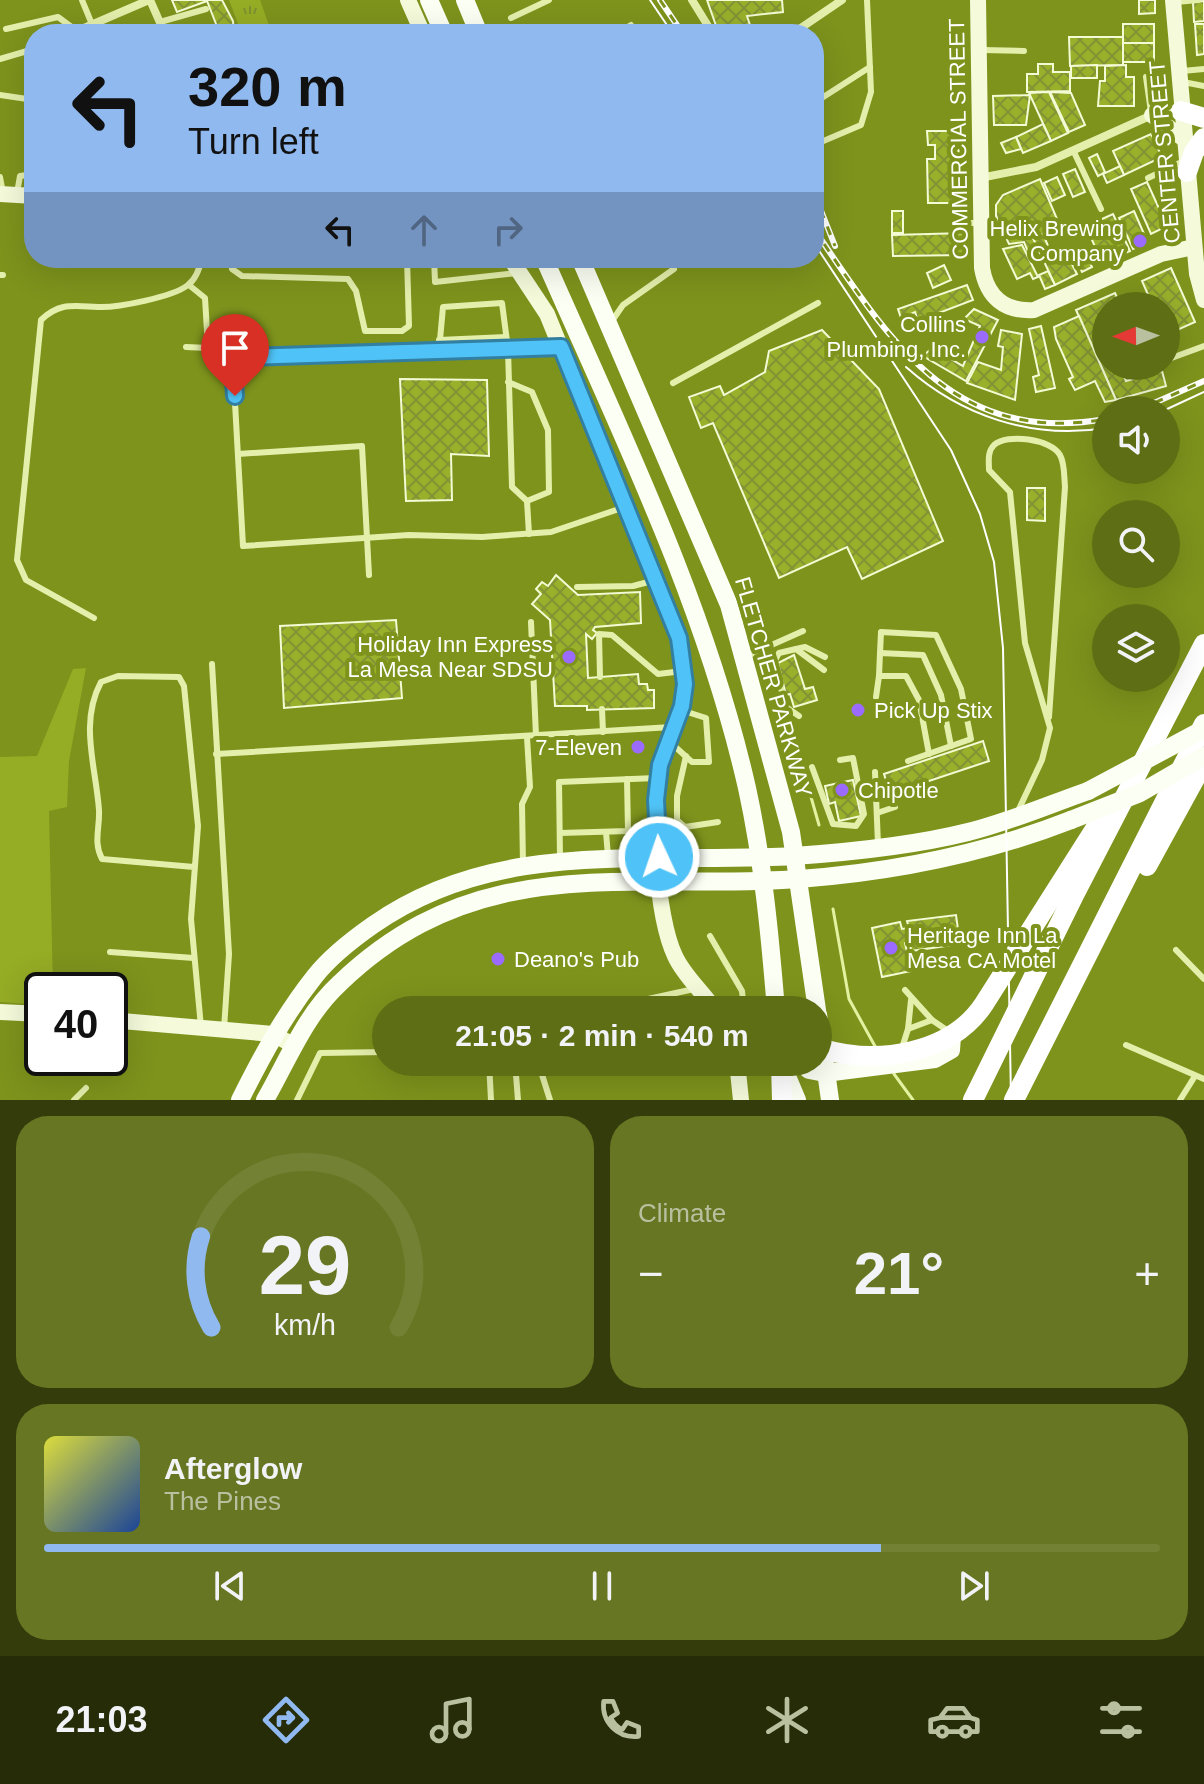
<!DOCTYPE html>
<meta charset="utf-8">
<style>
:root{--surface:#5e6e15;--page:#677622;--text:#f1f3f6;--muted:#b9c0a0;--line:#738134;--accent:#90b9f0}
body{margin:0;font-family:Helvetica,sans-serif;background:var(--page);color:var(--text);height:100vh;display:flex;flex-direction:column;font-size:30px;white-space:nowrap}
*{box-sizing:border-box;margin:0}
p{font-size:26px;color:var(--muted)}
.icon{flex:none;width:44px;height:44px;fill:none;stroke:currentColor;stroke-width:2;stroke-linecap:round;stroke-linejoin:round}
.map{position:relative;height:1100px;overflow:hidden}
.panel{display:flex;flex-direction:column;gap:16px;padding:16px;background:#343c0c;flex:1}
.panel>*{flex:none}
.guide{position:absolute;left:24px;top:24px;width:800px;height:244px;border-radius:32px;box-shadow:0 8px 32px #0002;background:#90b9f0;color:#111;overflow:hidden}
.needle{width:52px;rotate:269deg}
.tools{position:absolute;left:1092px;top:292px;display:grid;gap:16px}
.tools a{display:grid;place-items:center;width:88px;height:88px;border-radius:50%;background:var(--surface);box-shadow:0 8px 32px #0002;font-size:40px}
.speed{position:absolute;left:24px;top:972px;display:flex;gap:16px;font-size:40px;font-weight:700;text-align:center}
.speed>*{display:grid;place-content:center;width:104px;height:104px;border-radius:50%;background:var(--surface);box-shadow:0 8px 32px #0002;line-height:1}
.speed .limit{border:4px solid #111;border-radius:12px;background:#fff;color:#111}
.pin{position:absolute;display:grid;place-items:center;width:68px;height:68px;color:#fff;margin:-82px -34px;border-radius:50% 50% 50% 0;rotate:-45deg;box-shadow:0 0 8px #0007}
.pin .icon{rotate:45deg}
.me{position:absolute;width:88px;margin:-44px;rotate:357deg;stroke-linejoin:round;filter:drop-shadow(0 0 6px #0008)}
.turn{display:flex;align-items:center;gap:28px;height:168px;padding:0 32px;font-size:36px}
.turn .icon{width:104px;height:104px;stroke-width:2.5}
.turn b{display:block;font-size:56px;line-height:68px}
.lanes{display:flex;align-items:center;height:76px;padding:0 32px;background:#0003;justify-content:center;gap:40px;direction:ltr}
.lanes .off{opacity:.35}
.big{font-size:60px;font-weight:600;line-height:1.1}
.panel .widget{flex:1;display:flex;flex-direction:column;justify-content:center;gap:12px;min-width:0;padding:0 28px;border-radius:32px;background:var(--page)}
.panel .dial{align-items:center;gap:0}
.dial svg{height:208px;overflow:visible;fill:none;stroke:var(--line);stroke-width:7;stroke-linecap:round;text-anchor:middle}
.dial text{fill:var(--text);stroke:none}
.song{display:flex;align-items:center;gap:24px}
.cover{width:96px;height:96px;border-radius:12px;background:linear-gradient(135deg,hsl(60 70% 55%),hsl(220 70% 35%))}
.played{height:8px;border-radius:4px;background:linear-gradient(90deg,var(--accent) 75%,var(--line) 75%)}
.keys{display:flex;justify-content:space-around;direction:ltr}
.heat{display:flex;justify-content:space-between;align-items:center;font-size:44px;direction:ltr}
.panel .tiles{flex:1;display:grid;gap:16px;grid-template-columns:1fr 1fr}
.widget:last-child{grid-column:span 2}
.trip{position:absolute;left:372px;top:996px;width:460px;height:80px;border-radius:40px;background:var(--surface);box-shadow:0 8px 32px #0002;font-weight:600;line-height:80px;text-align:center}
.menu{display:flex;height:128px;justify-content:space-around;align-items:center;background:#262c08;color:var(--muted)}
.menu .icon{width:56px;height:56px}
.menu .current{color:var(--accent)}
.menu b{font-size:36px;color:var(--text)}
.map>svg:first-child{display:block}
.grass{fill:url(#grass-tufts)}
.park{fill:#95ac25}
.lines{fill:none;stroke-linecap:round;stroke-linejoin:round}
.stream{stroke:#e4f1a0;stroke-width:3}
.building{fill:url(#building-cross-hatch);stroke:#f4fad3;stroke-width:2}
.lane{stroke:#e4efac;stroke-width:6}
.street{stroke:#e4efac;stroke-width:8}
.secondary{stroke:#f4fada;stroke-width:16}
.primary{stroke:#fcfff4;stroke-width:18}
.highway{stroke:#fff;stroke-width:20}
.tram{stroke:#fff;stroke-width:2}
.rail-casing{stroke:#fff;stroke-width:6}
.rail{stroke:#7d931c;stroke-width:3;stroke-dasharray:9;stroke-linecap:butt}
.primary-bridge{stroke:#fcfff4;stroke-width:18}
.route-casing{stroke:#337fa1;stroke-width:20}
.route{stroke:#4fc3f7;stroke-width:14}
.poi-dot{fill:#9b6aff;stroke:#7d931c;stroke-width:3}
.labels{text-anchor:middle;stroke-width:8;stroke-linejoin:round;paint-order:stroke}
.street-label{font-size:22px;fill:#fff;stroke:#7d931c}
.poi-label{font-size:22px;fill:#fff;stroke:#7d931c;text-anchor:end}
</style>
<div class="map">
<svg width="1204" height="1100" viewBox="0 0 1204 1100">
<defs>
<pattern id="grass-tufts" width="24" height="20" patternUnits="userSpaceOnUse" patternTransform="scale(2)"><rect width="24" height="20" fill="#95ac25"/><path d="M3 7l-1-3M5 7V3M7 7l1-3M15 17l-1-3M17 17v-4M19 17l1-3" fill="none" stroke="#7f8f31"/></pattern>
<pattern id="building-cross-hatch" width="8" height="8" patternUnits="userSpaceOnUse" patternTransform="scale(2)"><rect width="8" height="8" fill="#99b02b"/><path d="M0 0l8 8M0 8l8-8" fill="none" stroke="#829235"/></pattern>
</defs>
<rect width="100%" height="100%" fill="#7d931c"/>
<polygon class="grass" points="229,0 260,0 272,34 242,34"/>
<polygon class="park" points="86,668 69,761 67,807 49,811 53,990 42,990 42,1005 0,1002 0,757 37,756 73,669"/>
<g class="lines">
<g class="stream">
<polyline points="805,776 819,825"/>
<polyline points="833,909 849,999 876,1048"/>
<polyline points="894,1074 913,1100"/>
</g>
</g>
<g class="building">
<polygon points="172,0 222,0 233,21 234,34 220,34 207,1 177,12"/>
<polygon points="707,0 782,0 783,12 747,16 753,34 719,34"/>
<polygon points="1139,0 1155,0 1155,13 1139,14"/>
<polygon points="1204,1 1204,21 1194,22 1193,2"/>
<rect x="1123" y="24" width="31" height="19"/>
<polygon points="1195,24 1204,24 1204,54 1197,55"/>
<polygon points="1069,37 1123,37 1123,65 1070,66"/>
<rect x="1123" y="43" width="31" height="19"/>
<polygon points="1038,64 1053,64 1053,72 1070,72 1070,91 1027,92 1027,74 1038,74"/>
<polygon points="1097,65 1097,78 1071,78 1071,66"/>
<polygon points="1126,65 1126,77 1134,77 1134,106 1098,106 1100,81 1105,81 1105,66"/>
<polygon points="1049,92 1068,133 1051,141 1029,93"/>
<polygon points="1050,92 1071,93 1085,125 1069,132"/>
<polygon points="1030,95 1026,125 994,125 993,96"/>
<polygon points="1043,124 1051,141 1023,153 1016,137"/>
<polygon points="927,131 958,131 960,203 928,203 927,159 935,159 935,145 928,145"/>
<polygon points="1151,134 1162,157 1124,175 1113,151"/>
<polygon points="1016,137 1021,149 1006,153 1001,143"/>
<polygon points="1097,154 1105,172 1098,176 1089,158"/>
<polygon points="1120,166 1124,175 1107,183 1103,174"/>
<polygon points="1075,169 1085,192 1073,197 1063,174"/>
<polygon points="1057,177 1065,195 1052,201 1044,183"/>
<polygon points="1040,179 1060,226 1033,238 1038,248 1028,252 1024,242 1009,244 996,216 996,205 1003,195"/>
<polygon points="1147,182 1167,226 1151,234 1131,189"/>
<rect x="892" y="211" width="11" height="22"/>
<polygon points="1134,211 1148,243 1133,249 1119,218"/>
<polygon points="1113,214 1130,251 1102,263 1086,226"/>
<polygon points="965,233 965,255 893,256 892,235"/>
<polygon points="1043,234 1051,253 1063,247 1077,274 1055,285 1033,238"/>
<polygon points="1022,245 1038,277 1033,279 1030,273 1017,279 1003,249"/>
<polygon points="1083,248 1092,267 1082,272 1073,253"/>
<polygon points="944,265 951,280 933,288 927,273"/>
<polygon points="1171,268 1195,322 1166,335 1166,306 1153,306 1142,281"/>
<polygon points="1048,271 1055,285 1045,289 1039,275"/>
<polygon points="967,285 973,300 918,321 915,312 901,318 898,309"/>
<polygon points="1115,293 1121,306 1106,306 1106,366 1119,366 1126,381 1162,371 1166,386 1116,400 1076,310"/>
<polygon points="974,309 998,320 966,381 923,356 932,348 963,366 980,326 964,319"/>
<polygon points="1079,316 1116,400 1105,402 1095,381 1075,390 1069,379 1073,377 1056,339 1054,327"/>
<polygon points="1041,326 1055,388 1036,392 1033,377 1039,375 1029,329"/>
<polygon points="822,330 879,389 943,541 862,579 847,547 779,578 713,423 701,428 689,397 720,386 724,395 765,372 769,351"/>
<polygon points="1001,330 1022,334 1015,400 967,383 978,362 1001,370 1003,347 998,346"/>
<polygon points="400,379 487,380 489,456 451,454 452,500 406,501"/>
<polygon points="1027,488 1045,488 1045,521 1027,520"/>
<polygon points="556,575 578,595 640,592 641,623 595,627 593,630 597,633 592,639 586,634 588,678 638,674 639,684 647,684 648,690 654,690 654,708 587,710 587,706 555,706 550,620 532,604 541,594 536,589 542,582 548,586"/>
<polygon points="396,620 402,698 284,708 280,626"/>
<polygon points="794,655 805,689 813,687 817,700 794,707 790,694 786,695 778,663"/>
<polygon points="983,741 989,761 890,794 884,774"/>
<polygon points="853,780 861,816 839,821 835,802 829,804 825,786"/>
<polygon points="956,915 960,944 911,951 910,942 905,943 911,971 882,977 872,928 900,922 902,929 909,928 907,921"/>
</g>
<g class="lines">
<g class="lane">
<polyline points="82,0 96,34"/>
<polyline points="1176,2 1198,0"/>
<polyline points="511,18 549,0"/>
<polyline points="160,22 206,9"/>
<polyline points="6,29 58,17 77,31 74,34"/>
<polyline points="617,34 631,25"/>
<polyline points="982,50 1024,51"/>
<polyline points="0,59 34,49"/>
<polyline points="1182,71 1204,69"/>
<polyline points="1146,77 1151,112"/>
<polyline points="1183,82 1204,86"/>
<polyline points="0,95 34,100"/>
<polyline points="814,103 870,67"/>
<polyline points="814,145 861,125 871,92 867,0"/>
<polyline points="1073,150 1101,209"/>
<polyline points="0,177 3,193"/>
<polyline points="1148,178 1186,160"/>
<polyline points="17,193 20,176 34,174"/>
<polyline points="964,223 981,223"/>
<polyline points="231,258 232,269 242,276 348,279 356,291 365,331 402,331 409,326 407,258"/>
<polyline points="434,258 435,282 517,273"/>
<polyline points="0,275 3,275"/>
<polyline points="612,321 623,305 674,269"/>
<polyline points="439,340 506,337"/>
<polyline points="186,347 208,348 205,298 189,285"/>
<polyline points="558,347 238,359 233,367 243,546 409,535 482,537 551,532 625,507"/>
<polyline points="439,351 443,307 502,303 508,349 512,487 527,501 529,534"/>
<polyline points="1166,360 1204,346"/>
<polyline points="508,382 532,392 548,430 549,492 527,501"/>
<polyline points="673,383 818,303"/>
<polyline points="238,454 362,446 369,575"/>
<polyline points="577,587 633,586 652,581"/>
<path d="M94 618 26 580 17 560 41 320C60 302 73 306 98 307 117 308 173 297 188 285 196 279 200 267 202 258"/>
<polyline points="531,622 536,736"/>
<polyline points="796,649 805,647 825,657"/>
<polyline points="880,653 881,632 936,635 961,689 971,739 908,761"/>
<polyline points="747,656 803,631"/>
<polyline points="212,664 229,954 224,1029"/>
<polyline points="879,676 880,653 923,655 941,695 951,746"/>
<polyline points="600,677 599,634 612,635 658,674 683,671"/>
<polyline points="876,697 879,676 906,676 919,700 929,754"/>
<polyline points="602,709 603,732"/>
<polyline points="799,716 786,707 774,662 779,653 796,649 824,670"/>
<polyline points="671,743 692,762 709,762 706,718 684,711"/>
<polyline points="216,754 672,727"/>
<polyline points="686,756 677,796 677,820 685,827 718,822"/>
<polyline points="812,767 833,824 856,826 864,814 853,758 840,760"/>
<polyline points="875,772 878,844"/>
<path d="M1018 811 1042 760 1050 728 1025 643 1010 492 989 470C989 462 987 452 994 445 1007 433 1051 439 1060 455 1065 464 1064 477 1065 487L1049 717"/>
<polyline points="877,813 895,807"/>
<polyline points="606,832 608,856"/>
<polyline points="560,833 628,831 627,779"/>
<polyline points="560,858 559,782 656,778"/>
<polyline points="523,865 522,804 530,787 527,737"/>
<path d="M194 867 102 859C93 842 100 828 99 810 96 767 79 723 101 682L118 676 179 677 184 686 198 826 191 919 201 1027"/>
<polyline points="710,936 742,991 744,1010"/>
<polyline points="1176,950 1204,979"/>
<polyline points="110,952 194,958"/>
<polyline points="905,990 932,1020"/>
<polyline points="598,1010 694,989"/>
<polyline points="908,1029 911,1000"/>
<polyline points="1126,1045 1204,1079"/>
<polyline points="902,1048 908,1029 932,1020 951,1033"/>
<polyline points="489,1062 491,1100"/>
<polyline points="515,1062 518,1100"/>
<polyline points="538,1062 550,1100"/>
<polyline points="74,1100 86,1088"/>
<polyline points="297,1100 320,1053 386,1052"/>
<polyline points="1180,1100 1195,1076"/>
</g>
<g class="street">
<polyline points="150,0 165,34"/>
<polyline points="692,0 713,34"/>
<polyline points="77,31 149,0"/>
<polyline points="792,34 842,0"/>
<polyline points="980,178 1036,167 1152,115 1181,111"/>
</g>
<g class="secondary">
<polyline points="408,0 423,34"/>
<path d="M978 0 982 268C987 297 1004 312 1034 310L1161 254 1194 247"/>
<polyline points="1173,0 1197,274 1204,300"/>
<polyline points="1152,115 1184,139"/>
<polyline points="0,194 34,196"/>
<path d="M510 258 547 314 679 638C682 661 687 683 682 705 677 725 667 743 661 763 649 805 656 916 675 956 684 976 703 992 715 1010"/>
<polyline points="0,1012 42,1014"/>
<polyline points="110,1020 273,1034 293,1045"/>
<polyline points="737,1062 741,1100"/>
</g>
<g class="primary">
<polyline points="429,0 444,34"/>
<polyline points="465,0 479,34"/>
<path d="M544 258C620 431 705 603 747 788 763 861 770 936 776 1010"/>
<polyline points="580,258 729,605 791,832 817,1010"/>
<polyline points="818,1014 830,1100"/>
<polyline points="781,1062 797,1100"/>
<polyline points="800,1062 809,1070 825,1073 935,1059 951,1050 952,1036"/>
<path d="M240 1100C262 1056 284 1015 315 976 330 957 353 939 373 925 500 836 649 865 794 856 852 852 912 846 968 832 1009 822 1048 805 1088 791"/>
<path d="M265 1100C288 1060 305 1015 340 983 480 849 626 891 799 879 892 872 984 854 1071 820"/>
</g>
<g class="highway">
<polyline points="1181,111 1204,118"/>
<polyline points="1187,172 1194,152 1204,138"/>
<polyline points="1147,866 1204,762"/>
<path d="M823 1049C878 1065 951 1054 984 1004L1100 821"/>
<polyline points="781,1063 782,1100"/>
<polyline points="973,1100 1074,895 1204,644"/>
<polyline points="1014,1100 1204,724"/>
</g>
<g class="tram">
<polyline points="650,0 673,34"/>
<polyline points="814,243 951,450 980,514 994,562 1003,648 1011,1100"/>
<path d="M906 367C961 416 1032 440 1106 428"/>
<polyline points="1165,410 1204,392"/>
</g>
<defs>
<g id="rail">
<polyline points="660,0 683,34"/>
<polyline points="814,193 835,246"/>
<path d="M814 229C888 338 952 446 1106 419"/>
<polyline points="1138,410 1204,381"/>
</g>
</defs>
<use href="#rail" class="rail-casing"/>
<use href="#rail" class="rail"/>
<g class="primary-bridge">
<polyline points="1088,791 1204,729"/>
<polyline points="1071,820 1140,793 1204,756"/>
</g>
</g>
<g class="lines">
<defs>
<polyline id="route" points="235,396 233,367 238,359 248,357 561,347 679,638 685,684 682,706 660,765 656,800 659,857"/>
</defs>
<use href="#route" class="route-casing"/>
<use href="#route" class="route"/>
</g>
<g class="poi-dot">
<circle cx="1140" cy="241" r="8"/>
<circle cx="982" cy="337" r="8"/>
<circle cx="569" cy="657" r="8"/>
<circle cx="858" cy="710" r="8"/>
<circle cx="638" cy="747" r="8"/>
<circle cx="842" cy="790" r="8"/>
<circle cx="891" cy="948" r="8"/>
<circle cx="498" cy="959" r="8"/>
</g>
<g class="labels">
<g class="street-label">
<text transform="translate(958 139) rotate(-91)" y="8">COMMERCIAL STREET</text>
<text transform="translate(1164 152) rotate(-95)" y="8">CENTER STREET</text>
<text transform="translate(774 687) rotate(74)" y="8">FLETCHER PARKWAY</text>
</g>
<g class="poi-label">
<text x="1124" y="236">Helix Brewing<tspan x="1124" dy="25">Company</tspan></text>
<text x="966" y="332">Collins<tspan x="966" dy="25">Plumbing, Inc.</tspan></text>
<text x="553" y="652">Holiday Inn Express<tspan x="553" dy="25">La Mesa Near SDSU</tspan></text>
<text x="874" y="718" text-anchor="start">Pick Up Stix</text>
<text x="622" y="755">7-Eleven</text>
<text x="858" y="798" text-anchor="start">Chipotle</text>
<text x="907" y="943" text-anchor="start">Heritage Inn La<tspan x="907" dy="25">Mesa CA Motel</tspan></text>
<text x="514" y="967" text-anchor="start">Deano's Pub</text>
</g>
</g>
</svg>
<div class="tools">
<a><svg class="needle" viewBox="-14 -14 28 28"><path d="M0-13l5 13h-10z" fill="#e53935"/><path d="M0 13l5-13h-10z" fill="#b9c0a0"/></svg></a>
<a><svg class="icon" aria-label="sound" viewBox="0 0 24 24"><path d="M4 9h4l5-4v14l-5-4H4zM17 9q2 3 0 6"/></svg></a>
<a><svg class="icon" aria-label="search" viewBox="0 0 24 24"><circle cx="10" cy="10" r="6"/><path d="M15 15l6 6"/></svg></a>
<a><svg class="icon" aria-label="layers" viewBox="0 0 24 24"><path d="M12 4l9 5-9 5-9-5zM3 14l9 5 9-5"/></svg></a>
</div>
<div class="speed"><div class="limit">40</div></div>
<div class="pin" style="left:235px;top:396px;background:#d93025"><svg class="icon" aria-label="arrive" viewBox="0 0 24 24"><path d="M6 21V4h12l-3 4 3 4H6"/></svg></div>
<svg class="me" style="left:659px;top:857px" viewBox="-20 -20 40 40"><circle r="17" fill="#4fc3f7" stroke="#fff" stroke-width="3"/><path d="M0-11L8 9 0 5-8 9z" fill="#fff"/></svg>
<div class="trip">21:05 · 2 min · 540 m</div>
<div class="guide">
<div class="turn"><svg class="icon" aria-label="left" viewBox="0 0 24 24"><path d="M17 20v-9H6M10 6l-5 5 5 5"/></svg><div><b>320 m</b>Turn left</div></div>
<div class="lanes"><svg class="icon" aria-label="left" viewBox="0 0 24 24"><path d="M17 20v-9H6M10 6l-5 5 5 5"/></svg><svg class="icon off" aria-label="ahead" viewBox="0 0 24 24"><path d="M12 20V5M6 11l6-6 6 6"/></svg><svg class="icon off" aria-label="right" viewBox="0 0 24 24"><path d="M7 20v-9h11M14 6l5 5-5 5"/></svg></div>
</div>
</div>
<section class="panel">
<div class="tiles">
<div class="widget dial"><svg viewBox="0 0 100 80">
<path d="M14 69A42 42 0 1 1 86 69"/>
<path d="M14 69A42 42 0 0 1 10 34" stroke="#90b9f0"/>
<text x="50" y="56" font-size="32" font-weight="700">29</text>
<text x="50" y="72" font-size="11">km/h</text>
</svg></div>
<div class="widget"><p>Climate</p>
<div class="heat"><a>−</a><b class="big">21°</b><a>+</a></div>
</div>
<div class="widget">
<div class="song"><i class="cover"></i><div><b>Afterglow</b><p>The Pines</p></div></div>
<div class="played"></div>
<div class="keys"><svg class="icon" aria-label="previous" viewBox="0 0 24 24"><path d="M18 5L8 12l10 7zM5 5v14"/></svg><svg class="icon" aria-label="pause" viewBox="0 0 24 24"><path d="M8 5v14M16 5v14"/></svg><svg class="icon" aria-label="next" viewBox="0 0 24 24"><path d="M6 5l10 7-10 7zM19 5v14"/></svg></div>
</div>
</div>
</section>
<nav class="menu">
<b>21:03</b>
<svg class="icon current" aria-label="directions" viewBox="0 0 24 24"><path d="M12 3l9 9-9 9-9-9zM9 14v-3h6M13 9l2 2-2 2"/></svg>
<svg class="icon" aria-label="music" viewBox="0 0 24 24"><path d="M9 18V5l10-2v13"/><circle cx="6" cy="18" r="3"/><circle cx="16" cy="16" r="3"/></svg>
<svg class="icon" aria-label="phone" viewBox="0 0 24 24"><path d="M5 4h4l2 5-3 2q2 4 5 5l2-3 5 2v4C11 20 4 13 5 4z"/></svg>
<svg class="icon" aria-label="climate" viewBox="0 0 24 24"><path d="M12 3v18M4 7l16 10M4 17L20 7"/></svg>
<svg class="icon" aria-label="car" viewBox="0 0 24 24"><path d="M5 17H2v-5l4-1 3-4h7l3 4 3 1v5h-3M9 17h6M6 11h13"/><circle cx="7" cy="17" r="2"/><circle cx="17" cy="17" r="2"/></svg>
<svg class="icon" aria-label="filters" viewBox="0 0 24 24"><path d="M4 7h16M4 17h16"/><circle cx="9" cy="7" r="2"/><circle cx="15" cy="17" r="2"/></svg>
</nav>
